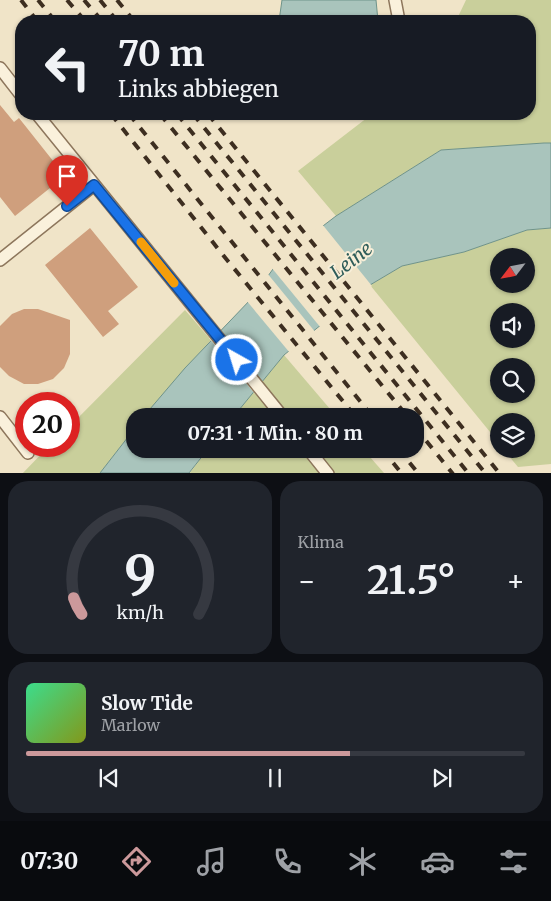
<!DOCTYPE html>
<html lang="de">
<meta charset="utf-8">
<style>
:root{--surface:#171b24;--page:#20242c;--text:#f1f3f6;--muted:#9ea1a6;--line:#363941;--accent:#cc999b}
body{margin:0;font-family:Merriweather,serif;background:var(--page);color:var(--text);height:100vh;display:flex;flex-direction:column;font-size:19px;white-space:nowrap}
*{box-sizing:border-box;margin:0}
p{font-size:16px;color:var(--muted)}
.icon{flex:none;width:28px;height:28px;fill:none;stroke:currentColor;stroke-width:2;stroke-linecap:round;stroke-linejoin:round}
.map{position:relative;height:473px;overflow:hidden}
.details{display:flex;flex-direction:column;gap:8px;padding:8px;background:#0d0f14;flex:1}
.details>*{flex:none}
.banner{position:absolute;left:15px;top:15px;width:521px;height:105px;border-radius:20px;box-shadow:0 1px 4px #0004;background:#171b24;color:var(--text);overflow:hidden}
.needle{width:32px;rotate:238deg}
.controls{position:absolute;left:490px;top:248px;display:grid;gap:10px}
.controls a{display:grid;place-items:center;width:45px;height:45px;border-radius:50%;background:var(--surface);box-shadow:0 1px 4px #0004;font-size:25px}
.speed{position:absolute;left:15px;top:392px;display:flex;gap:10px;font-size:25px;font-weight:700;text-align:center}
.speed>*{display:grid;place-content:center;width:65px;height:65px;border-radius:50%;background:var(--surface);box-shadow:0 1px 4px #0004;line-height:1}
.speed .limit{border:8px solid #d22;background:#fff;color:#111}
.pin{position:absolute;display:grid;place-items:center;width:42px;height:42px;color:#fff;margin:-51px -21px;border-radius:50% 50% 50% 0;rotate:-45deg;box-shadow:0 0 5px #0007}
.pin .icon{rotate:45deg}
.me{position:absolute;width:55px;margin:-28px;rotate:321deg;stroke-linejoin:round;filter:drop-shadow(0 0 4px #0008)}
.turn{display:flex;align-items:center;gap:18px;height:105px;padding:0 20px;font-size:22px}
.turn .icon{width:65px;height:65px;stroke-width:2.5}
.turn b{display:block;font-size:35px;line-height:42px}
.big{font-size:38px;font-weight:700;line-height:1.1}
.details .widget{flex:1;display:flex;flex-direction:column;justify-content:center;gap:8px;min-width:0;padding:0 18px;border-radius:20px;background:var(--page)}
.details .dial{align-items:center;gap:0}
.dial svg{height:130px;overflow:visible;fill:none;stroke:var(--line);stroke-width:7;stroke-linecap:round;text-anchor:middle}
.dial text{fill:var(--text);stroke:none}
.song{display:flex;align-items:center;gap:15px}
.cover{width:60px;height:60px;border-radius:8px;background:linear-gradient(135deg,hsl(150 70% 55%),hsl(70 70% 35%))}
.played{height:5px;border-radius:2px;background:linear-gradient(90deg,var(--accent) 65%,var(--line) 65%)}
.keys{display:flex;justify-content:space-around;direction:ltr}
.heat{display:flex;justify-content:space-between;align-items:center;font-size:28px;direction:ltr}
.details .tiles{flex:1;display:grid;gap:8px;grid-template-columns:1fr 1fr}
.widget:last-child{grid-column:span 2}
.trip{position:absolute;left:126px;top:408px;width:298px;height:50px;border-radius:20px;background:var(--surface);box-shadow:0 1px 4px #0004;font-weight:700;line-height:50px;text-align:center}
.menu{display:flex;height:80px;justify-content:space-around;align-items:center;background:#090b0e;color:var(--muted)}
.menu .icon{width:35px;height:35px}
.menu .current{color:var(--accent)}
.menu b{font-size:22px;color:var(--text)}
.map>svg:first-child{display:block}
.green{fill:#c9cf9b;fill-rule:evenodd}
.water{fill:#a9c4bc;stroke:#6f938a}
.pier{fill:#f0e4c8}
.building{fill:#cf9f7d}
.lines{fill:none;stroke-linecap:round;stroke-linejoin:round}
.lane-casing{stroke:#8d765c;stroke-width:14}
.lane{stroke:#faf1dc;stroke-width:11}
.rail{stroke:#3d2e20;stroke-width:4;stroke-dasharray:9 9;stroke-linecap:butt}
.route-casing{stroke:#114b97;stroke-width:12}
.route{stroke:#1a73e8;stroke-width:9}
.slow{stroke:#f59e0b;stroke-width:9}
.labels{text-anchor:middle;stroke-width:4;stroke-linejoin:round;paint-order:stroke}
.water-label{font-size:19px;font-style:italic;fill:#2f5d5a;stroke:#f7eed8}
</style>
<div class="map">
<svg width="551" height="474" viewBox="0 0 551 474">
<rect width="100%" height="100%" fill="#f0e4c8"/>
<g class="green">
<polygon points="466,0 551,0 551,143 441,150 336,216 298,171 372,114 530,114 530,21 456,21"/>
<path d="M551 228V464L518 467 503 449H526V421H499V443L370 285 402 266 464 252 527 230ZM499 256H526V284H499ZM499 311H526V339H499ZM499 366H526V394H499Z"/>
<polygon points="185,310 211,340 144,416 135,416 135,428 100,473 22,474 49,446 69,446 69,427"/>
<polygon points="284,355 336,416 234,416"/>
<polygon points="208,449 363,449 384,473 189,474"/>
</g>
<g class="water">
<polygon points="282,0 376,0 378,21 279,21"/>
<polygon points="544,143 551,143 551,228 527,230 464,252 402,266 370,285 284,355 234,416 144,416 185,368 252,298 281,258 336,216 441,150"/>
<polygon points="135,428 135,449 208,449 189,473 100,473"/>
</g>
<g class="pier">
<polygon points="322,224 372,286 321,328 271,267 279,256"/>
<polygon points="267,273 316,333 290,353 246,300"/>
<polygon points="218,328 263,383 255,394 209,338"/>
</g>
<g class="building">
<polygon points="0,105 14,122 19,118 65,176 15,216 0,197"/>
<polygon points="90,228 138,287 108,311 119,324 103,337 45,265"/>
<polygon points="24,309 38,309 70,320 70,354 64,368 53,379 38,384 24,384 9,376 0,367 0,326 12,314"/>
</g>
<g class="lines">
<defs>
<g id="lane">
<polyline points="395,0 399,21"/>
<polyline points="0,68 21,95"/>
<polyline points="37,114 282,416"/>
<polyline points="0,260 94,185"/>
<polyline points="0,417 28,453"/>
<polyline points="308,449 328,474"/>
</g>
</defs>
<use href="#lane" class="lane-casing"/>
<use href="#lane" class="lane"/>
<g class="rail">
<polyline points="21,0 37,21"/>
<polyline points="38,0 55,21"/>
<polyline points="67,0 85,21"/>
<polyline points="84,0 102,21"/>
<polyline points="100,0 117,21"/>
<polyline points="117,0 134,21"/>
<polyline points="111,114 223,255 355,416"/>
<polyline points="129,114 372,416"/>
<polyline points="160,114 407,416"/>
<polyline points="177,114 469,474"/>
<polyline points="193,114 486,474"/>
<polyline points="208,114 500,474"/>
<polyline points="415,427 453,474"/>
<polyline points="382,449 402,474"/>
<polyline points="398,449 419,474"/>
</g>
</g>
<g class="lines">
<defs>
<polyline id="route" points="67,206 94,185 237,360"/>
</defs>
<use href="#route" class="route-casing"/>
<use href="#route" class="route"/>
<polyline class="slow" points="141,242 174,283"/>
</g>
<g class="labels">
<g class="water-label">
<text transform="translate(351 260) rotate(-38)" y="7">Leine</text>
</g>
</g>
</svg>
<div class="controls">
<a><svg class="needle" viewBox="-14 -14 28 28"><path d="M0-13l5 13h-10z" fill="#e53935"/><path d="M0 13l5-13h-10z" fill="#9ea1a6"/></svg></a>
<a><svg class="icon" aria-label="sound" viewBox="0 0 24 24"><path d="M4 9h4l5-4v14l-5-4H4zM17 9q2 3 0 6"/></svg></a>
<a><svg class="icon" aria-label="search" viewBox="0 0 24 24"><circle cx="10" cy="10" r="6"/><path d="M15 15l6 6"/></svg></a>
<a><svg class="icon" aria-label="layers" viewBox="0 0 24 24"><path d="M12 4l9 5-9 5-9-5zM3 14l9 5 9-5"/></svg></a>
</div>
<div class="speed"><div class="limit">20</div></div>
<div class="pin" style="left:67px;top:206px;background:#d93025"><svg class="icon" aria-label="arrive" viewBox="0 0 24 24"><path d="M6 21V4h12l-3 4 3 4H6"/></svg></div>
<svg class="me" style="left:237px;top:360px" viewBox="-20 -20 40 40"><circle r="17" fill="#1a73e8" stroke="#fff" stroke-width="3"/><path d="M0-11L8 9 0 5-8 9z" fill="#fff"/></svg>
<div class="trip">07:31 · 1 Min. · 80 m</div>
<div class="banner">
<div class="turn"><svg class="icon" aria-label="left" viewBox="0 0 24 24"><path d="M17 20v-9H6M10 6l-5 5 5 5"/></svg><div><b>70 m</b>Links abbiegen</div></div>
</div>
</div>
<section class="details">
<div class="tiles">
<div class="widget dial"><svg viewBox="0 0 100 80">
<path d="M14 69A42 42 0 1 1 86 69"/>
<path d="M14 69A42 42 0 0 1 9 59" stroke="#cc999b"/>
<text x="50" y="56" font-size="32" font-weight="700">9</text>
<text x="50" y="72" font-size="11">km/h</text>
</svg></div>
<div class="widget"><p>Klima</p>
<div class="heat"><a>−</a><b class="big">21.5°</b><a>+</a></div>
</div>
<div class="widget">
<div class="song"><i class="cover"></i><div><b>Slow Tide</b><p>Marlow</p></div></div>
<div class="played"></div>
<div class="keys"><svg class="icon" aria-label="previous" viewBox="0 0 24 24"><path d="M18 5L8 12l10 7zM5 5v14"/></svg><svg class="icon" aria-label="pause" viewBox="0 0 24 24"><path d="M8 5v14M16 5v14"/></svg><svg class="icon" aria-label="next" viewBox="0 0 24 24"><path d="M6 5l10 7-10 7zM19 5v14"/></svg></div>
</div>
</div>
</section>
<nav class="menu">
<b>07:30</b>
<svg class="icon current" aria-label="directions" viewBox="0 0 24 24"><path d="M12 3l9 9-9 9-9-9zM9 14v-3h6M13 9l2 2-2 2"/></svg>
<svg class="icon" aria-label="music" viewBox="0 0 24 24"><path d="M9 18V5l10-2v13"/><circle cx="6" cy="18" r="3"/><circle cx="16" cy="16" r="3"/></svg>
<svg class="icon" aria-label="phone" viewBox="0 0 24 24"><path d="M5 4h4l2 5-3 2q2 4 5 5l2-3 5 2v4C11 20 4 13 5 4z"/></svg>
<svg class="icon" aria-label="climate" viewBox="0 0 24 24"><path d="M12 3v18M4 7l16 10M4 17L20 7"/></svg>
<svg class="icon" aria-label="car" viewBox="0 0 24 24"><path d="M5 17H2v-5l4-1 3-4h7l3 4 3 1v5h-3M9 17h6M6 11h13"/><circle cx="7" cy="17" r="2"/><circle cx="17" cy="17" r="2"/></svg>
<svg class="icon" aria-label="filters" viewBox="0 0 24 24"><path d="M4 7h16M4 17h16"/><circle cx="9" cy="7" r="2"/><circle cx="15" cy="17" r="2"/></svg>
</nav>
